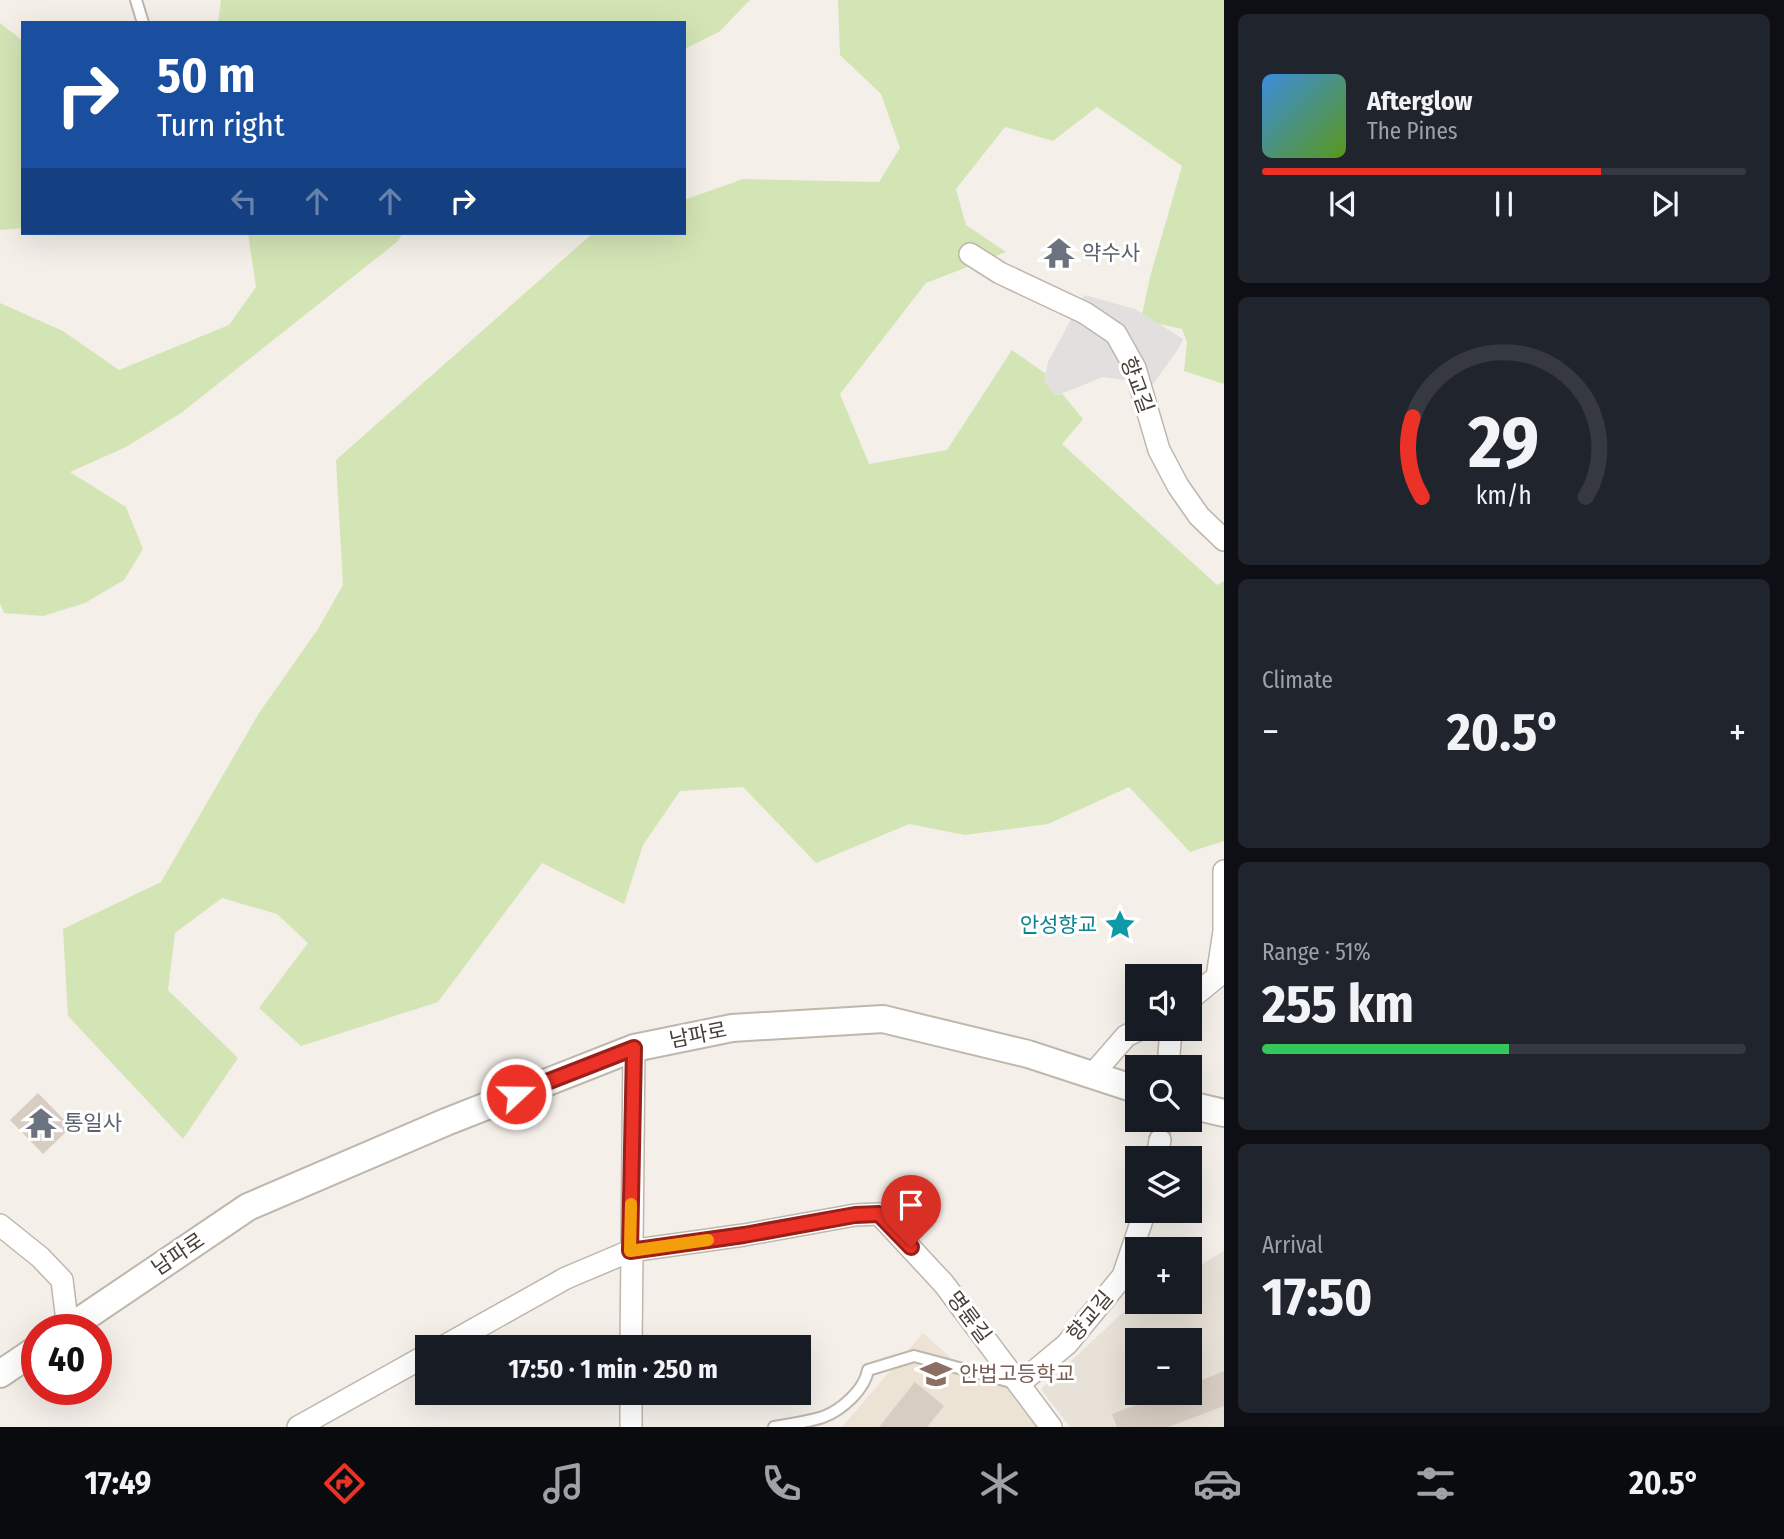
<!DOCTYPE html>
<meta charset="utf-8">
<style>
:root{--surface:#171b24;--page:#20242c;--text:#f1f3f6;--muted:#9ea1a6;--line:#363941;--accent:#ec3127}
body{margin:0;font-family:"Fira Sans Condensed","Noto Sans KR",sans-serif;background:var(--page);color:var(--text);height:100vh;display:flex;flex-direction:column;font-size:26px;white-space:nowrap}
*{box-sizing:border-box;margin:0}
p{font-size:23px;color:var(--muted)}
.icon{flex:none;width:38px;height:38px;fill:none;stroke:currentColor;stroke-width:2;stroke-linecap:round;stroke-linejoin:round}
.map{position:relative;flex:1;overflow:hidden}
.sheet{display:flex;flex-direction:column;gap:14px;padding:14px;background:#0d0f14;width:560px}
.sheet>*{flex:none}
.guide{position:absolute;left:21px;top:21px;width:665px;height:214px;border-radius:0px;box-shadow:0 7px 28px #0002;background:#1a4fa0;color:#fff;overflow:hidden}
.tools{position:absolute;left:1125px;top:964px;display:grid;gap:14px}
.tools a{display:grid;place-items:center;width:77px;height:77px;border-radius:0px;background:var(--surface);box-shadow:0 7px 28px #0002;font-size:35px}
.speed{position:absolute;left:21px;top:1314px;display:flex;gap:14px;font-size:35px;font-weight:700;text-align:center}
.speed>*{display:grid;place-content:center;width:91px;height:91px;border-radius:50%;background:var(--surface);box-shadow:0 7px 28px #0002;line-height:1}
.speed .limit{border:10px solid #d22;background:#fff;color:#111}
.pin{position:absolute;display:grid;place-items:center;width:60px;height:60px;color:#fff;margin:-72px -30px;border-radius:50% 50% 50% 0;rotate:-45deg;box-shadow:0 0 7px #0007}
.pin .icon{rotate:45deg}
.me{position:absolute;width:77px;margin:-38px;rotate:69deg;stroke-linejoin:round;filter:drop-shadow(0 0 5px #0008)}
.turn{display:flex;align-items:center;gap:24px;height:147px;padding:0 21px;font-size:32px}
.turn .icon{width:91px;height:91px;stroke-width:2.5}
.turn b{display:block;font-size:49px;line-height:60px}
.lanes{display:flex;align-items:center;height:66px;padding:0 21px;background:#0003;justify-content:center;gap:35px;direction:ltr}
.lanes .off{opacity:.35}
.big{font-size:52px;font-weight:700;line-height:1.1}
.sheet .widget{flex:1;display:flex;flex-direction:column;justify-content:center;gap:10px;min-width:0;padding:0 24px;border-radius:10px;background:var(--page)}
.sheet .dial{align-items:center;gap:0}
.dial svg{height:182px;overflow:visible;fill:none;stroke:var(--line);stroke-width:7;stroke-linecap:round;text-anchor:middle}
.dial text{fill:var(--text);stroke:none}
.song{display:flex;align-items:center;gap:21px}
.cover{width:84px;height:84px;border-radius:10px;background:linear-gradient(135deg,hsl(210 70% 55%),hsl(90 70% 35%))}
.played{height:7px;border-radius:4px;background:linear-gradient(90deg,var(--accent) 70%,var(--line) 70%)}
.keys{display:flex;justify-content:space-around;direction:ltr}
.heat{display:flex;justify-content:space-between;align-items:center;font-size:38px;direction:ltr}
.charge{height:10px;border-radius:5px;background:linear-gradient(90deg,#34c759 51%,var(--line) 0)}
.trip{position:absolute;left:415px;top:1335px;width:396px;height:70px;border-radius:0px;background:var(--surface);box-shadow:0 7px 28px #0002;font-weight:700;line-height:70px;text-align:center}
.menu{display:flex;height:112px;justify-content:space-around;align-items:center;background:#090b0e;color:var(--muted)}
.menu .icon{width:49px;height:49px}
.menu .active{color:var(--accent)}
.menu b{font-size:32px;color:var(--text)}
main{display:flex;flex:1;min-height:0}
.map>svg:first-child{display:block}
.residential{fill:#e7e1d8;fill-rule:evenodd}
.education{fill:#ece3d4}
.green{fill:#d4e5b5}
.parking{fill:#e2e0de}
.building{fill:#d8cdc2}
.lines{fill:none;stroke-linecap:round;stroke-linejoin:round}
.minor-tunnel{stroke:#d1ccc6;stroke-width:21;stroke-dasharray:21 10;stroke-linecap:butt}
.service-casing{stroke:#bfb6ac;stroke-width:14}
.minor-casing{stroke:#bfb6ac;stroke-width:24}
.tertiary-casing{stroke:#bfb6ac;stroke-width:30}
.service{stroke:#fff;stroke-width:10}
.minor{stroke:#fff;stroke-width:21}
.tertiary{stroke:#fff;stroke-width:26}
.route-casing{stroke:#992019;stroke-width:18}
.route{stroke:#ec3127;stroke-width:12}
.slow{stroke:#f59e0b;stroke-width:12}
.labels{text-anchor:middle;stroke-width:6;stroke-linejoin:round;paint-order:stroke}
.worship-label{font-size:21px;fill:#5b616d;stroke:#fff;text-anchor:start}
.street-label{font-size:21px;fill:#474038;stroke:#fff}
.culture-label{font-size:21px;fill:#0d838f;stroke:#fff;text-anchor:end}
.education-label{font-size:21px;fill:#785e54;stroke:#fff;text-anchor:start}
</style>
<main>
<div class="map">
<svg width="1224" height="1427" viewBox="0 0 1224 1427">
<rect width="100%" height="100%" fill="#f4efe9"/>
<path class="residential" d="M1224 1251V1427H1070L1041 1389 1132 1304 1137 1301 1190 1302V1271ZM1138 1340H1190V1393H1138Z"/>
<polygon class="education" points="923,1333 954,1361 1015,1387 1048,1427 842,1427"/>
<g class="green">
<polygon points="221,0 750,0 719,32 684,49 684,23 218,23"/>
<polygon points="838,0 1224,0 1224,384 1184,371 1187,342 1182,329 1141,320 1150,277 1182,166 1097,107 1053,141 1005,127 956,189 966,225 1006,252 926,283 840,394 869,464 947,450 1012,350 1046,374 1083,419 1062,444 1217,585 1224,581 1224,841 1190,852 1129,787 1048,824 965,835 909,824 816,863 743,787 680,791 643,845 624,904 542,863 438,1002 301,1046 259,1008 308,943 277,914 222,898 175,933 168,990 238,1058 183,1139 68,1016 63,929 161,882 259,713 318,629 343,585 336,460 593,233 684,233 684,200 743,179 879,182 900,148 881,94 840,55"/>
<polygon points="0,23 23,41 23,228 0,230"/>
<polygon points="248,233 403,233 397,242 181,413 126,447 70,472 126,507 143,549 124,580 85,603 43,616 4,613 0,603 0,303 63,331 119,370 229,325 256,287"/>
</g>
<polygon class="parking" points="1084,295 1135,309 1183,339 1179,348 1153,384 1103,377 1056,396 1044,381 1048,362"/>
<g class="building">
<polygon points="38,1093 71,1127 43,1154 10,1120"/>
<polygon points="1224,1371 1224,1406 1168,1427 1117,1427 1112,1414 1168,1393 1190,1393 1190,1385"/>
<polygon points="915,1382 944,1406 927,1427 879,1427"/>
</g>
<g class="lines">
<polyline class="minor-tunnel" points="1160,1140 1162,1120"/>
<defs>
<g id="service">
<polyline points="136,0 143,23"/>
<path d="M774 1427C790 1424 808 1422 823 1417 842 1410 865 1389 868 1370L914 1356 1015 1383"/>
</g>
<g id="minor">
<polyline points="970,254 1000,273 1085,313 1116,334 1135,368 1159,450 1178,486 1199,516 1224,540"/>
<polyline points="1190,999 1217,977 1224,931 1224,871"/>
<polyline points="1168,1067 1171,1029"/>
<polyline points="1092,1075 1126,1036 1140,1029"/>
<polyline points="1157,1158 1160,1140"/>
<polyline points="0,1225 40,1257 62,1280 68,1329"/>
<polyline points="441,1348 566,1278 630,1251 744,1235 855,1215 879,1214 944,1284 1051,1427"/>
<polyline points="631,1348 634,1048"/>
<polyline points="1019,1384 1067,1344 1123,1276 1145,1211"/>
<polyline points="631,1393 631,1427"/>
<polyline points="298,1427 427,1355"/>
</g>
<g id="tertiary">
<polyline points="1190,1105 1224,1113"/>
<polyline points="66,1330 248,1207 446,1122 634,1048 732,1028 883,1019 1028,1054 1138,1090"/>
<polyline points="0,1374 37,1349"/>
</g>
</defs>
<use href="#service" class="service-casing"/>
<use href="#minor" class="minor-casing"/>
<use href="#tertiary" class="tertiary-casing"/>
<use href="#service" class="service"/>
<use href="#minor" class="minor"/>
<use href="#tertiary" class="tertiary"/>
</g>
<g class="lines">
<defs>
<polyline id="route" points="516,1094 634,1048 630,1251 744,1235 855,1215 879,1214 911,1247"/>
</defs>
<use href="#route" class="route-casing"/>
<use href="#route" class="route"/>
<polyline class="slow" points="631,1204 630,1251 708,1240"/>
</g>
<defs>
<symbol id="temple-bare" viewBox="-9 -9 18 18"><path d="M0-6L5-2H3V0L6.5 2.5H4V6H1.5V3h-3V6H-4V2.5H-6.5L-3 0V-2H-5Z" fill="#6b7280" stroke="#fff" stroke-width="2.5" paint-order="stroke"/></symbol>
<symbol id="sight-bare" viewBox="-9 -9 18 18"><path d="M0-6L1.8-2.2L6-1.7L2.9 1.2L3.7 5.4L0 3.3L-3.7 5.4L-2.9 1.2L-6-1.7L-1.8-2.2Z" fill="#0f9aa8" stroke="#fff" stroke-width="2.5" paint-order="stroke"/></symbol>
<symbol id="school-bare" viewBox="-9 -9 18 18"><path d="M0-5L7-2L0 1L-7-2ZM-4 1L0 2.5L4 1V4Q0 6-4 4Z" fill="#8d6e63" stroke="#fff" stroke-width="2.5" paint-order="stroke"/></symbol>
</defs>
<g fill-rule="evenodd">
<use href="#temple-bare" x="1037" y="231" width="44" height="44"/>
<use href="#sight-bare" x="1098" y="903" width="44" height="44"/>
<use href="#temple-bare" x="19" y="1101" width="44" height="44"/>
<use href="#school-bare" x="914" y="1352" width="44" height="44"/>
</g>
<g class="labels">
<g class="worship-label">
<text x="1082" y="260">약수사</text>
<text x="64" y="1130">통일사</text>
</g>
<g class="street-label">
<text transform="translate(1137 385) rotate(70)" y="7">향교길</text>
<text transform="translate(698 1035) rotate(-11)" y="7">남파로</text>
<text transform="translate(178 1254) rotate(-34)" y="7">남파로</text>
<text transform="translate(1090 1316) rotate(-50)" y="7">향교길</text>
<text transform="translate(969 1317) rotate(53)" y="7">명륜길</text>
</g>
<g class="culture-label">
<text x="1097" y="932">안성향교</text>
</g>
<g class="education-label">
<text x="959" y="1381">안법고등학교</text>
</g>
</g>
</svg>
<div class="tools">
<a><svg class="icon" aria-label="sound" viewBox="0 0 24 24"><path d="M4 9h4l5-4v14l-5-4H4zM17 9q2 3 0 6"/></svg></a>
<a><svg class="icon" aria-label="search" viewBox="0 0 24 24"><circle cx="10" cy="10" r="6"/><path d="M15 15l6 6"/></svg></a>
<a><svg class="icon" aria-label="layers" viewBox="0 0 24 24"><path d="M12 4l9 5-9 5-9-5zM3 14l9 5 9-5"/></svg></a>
<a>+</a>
<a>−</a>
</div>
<div class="speed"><div class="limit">40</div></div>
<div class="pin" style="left:911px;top:1247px;background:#d93025"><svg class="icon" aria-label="arrive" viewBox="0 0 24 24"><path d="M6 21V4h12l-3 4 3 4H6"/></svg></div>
<svg class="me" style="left:516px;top:1094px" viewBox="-20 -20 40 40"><circle r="17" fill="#ec3127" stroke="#fff" stroke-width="3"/><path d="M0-11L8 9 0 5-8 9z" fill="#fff"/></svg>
<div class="trip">17:50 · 1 min · 250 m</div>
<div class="guide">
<div class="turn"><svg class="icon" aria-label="right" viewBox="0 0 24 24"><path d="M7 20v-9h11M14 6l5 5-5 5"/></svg><div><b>50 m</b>Turn right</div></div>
<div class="lanes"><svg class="icon off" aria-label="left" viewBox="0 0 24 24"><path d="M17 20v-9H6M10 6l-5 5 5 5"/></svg><svg class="icon off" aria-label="ahead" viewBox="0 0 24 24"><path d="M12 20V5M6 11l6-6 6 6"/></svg><svg class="icon off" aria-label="ahead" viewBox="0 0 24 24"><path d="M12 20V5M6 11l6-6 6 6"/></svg><svg class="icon" aria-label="right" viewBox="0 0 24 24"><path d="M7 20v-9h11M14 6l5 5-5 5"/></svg></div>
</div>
</div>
<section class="sheet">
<div class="widget">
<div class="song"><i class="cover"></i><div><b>Afterglow</b><p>The Pines</p></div></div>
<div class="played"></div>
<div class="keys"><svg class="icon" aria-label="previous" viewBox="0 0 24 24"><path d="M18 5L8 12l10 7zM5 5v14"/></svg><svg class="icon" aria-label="pause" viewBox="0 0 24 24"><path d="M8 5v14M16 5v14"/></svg><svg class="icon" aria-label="next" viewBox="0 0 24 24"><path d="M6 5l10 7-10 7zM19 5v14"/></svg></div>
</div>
<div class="widget dial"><svg viewBox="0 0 100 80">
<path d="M14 69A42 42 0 1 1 86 69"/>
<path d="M14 69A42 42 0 0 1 10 34" stroke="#ec3127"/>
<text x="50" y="56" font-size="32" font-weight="700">29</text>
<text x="50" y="72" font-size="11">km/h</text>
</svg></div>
<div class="widget"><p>Climate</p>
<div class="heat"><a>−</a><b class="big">20.5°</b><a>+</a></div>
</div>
<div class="widget"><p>Range · 51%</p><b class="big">255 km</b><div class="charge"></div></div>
<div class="widget"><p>Arrival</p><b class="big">17:50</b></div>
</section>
</main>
<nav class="menu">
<b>17:49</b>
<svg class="icon active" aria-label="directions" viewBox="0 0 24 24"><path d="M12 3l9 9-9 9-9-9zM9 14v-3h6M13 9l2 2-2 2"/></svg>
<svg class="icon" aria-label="music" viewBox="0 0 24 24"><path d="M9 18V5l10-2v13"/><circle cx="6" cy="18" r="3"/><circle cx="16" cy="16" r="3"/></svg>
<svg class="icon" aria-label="phone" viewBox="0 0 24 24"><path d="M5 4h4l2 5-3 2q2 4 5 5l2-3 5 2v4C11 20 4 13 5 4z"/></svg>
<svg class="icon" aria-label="climate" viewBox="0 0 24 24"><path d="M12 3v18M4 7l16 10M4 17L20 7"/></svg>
<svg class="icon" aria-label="car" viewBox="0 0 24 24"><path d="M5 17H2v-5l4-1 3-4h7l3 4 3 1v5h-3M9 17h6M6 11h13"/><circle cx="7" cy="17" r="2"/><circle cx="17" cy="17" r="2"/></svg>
<svg class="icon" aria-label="filters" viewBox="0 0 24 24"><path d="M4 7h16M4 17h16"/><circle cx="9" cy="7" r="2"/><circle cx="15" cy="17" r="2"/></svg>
<b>20.5°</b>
</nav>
